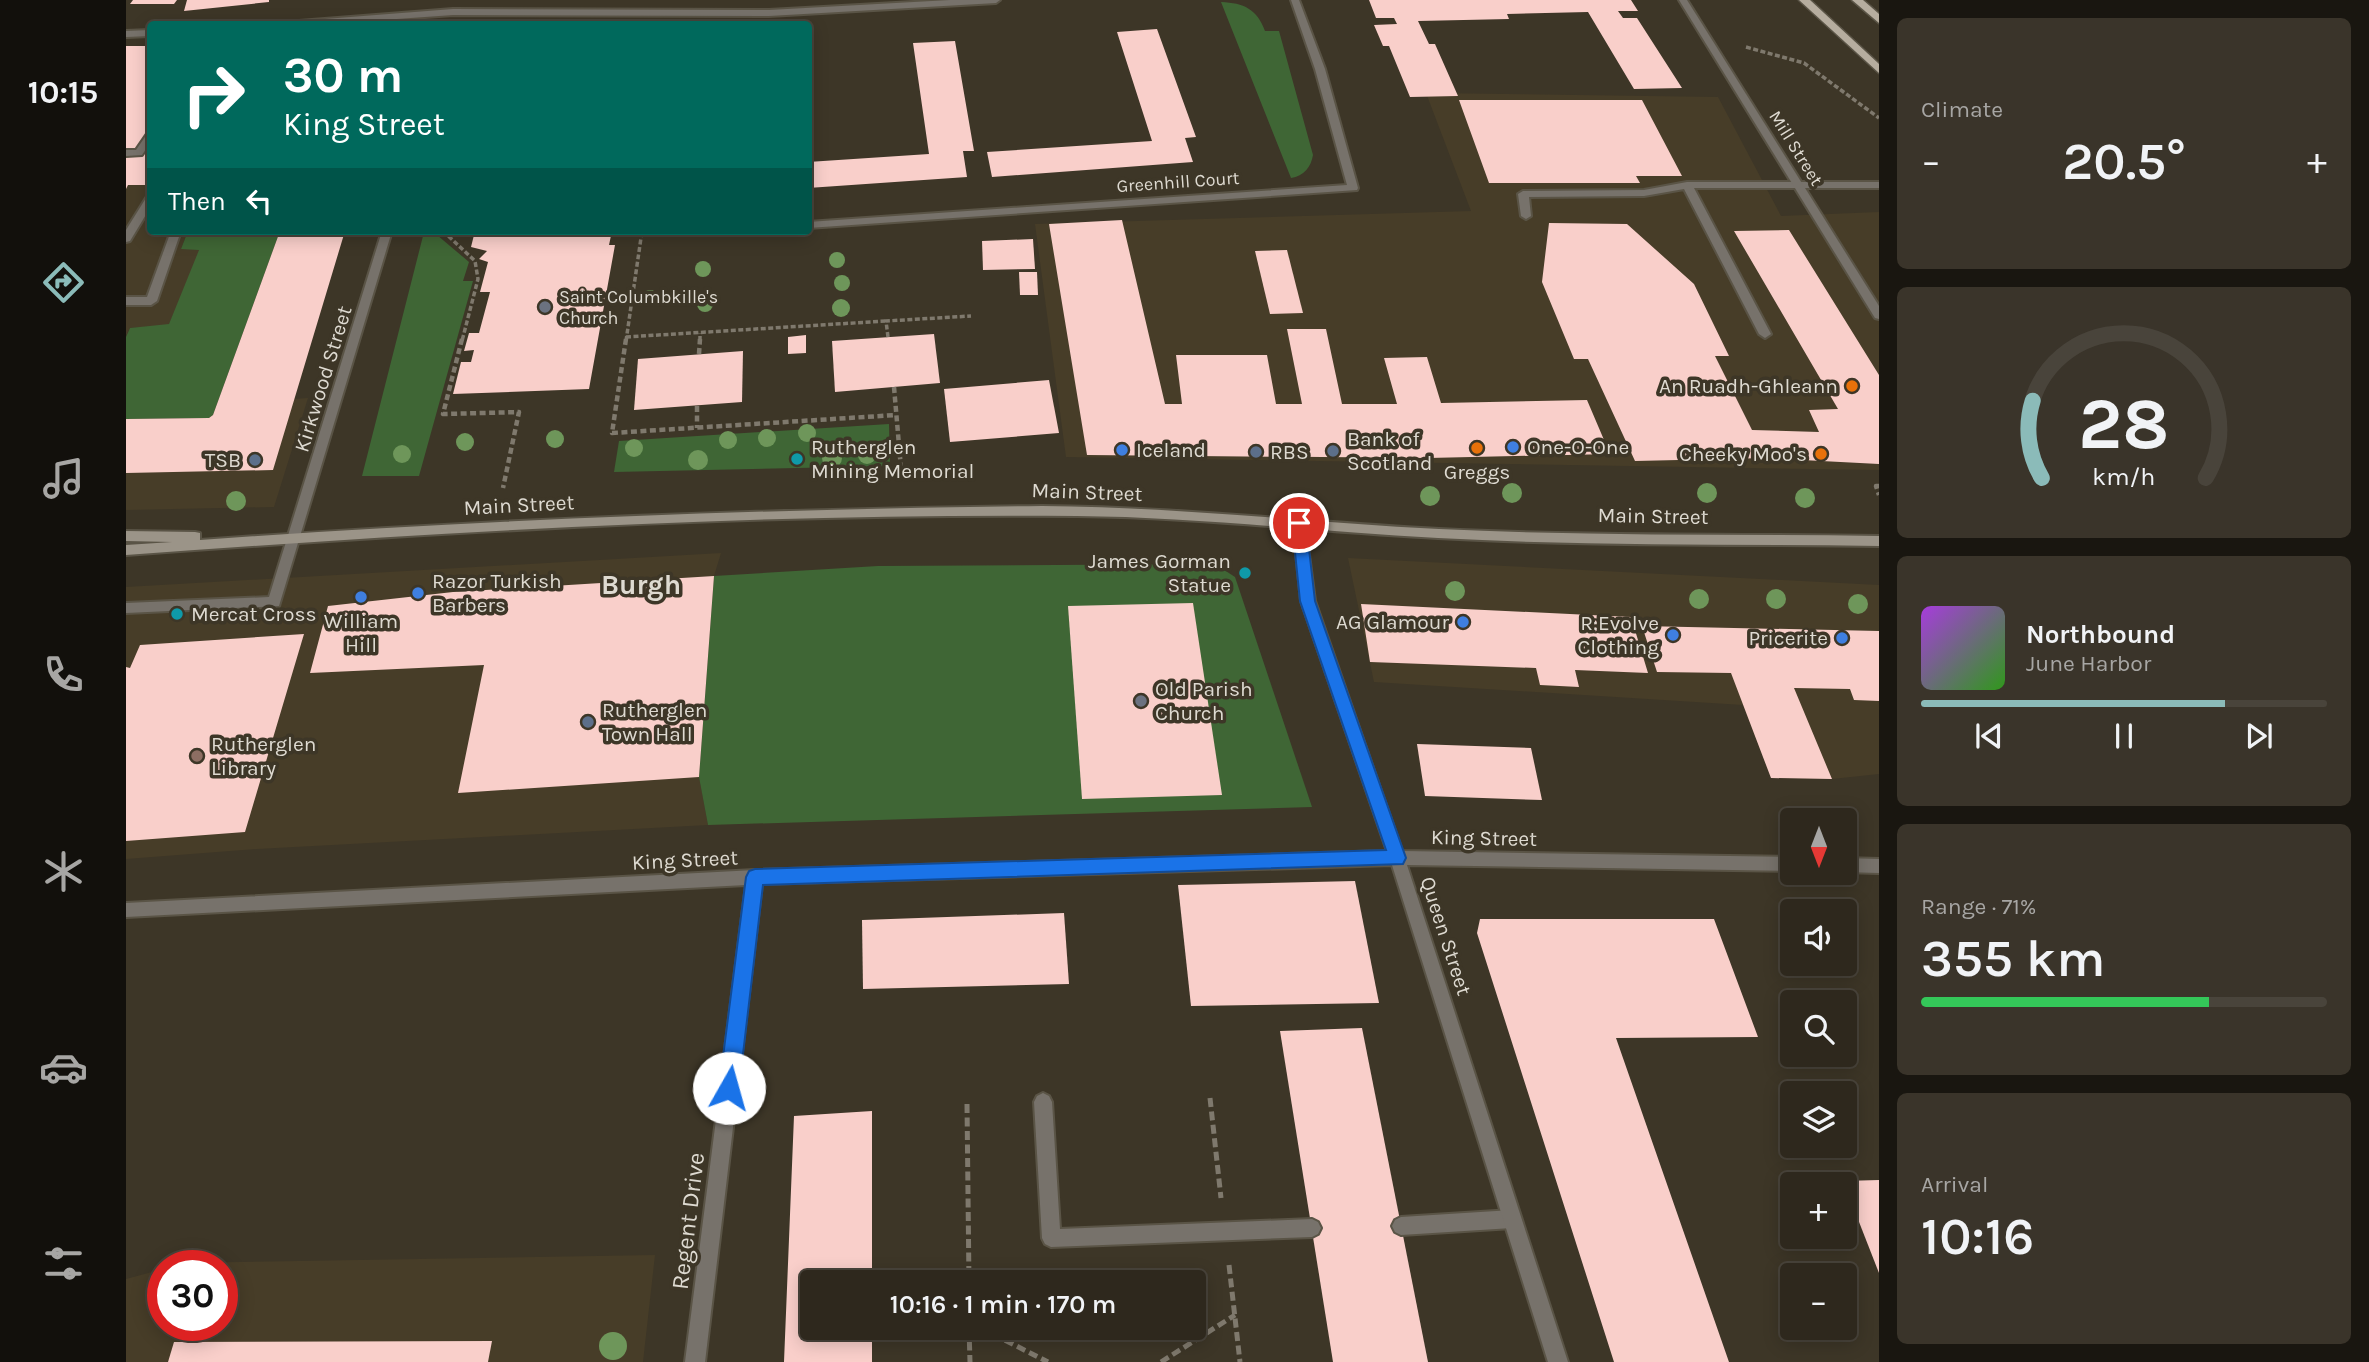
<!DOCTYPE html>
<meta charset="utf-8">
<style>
:root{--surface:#2e281d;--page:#3a342a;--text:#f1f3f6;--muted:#a7a6a4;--line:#49443b;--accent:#8bbbb9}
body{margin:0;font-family:Karla,sans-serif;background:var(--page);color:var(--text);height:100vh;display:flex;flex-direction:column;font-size:26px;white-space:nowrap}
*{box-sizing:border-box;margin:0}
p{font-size:23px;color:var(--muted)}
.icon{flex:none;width:38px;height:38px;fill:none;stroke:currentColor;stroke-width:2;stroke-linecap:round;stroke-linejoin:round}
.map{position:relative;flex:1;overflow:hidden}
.drawer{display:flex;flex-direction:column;gap:18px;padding:18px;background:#191610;width:490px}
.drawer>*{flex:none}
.banner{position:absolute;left:21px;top:21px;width:665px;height:214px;border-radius:7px;box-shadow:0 4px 18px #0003,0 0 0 2px var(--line);background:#00695c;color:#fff;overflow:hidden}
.needle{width:46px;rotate:180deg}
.controls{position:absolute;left:1654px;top:808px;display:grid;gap:14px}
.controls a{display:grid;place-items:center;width:77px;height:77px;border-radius:7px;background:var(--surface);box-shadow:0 4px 18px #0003,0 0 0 2px var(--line);font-size:35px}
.speed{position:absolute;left:21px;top:1250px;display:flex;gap:14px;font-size:35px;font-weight:700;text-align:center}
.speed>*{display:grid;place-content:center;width:91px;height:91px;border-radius:50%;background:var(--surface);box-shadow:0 4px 18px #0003,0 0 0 2px var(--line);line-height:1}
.speed .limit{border:10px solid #d22;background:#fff;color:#111}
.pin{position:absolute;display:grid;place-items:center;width:60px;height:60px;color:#fff;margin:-30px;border:4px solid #fff;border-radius:50%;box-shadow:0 2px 7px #0007}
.me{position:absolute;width:77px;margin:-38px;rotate:7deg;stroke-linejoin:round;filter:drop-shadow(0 0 5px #0008)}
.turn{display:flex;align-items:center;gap:24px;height:147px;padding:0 21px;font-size:32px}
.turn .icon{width:91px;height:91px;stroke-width:2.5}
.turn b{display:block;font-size:49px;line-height:60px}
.then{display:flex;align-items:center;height:66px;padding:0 21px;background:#0003;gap:14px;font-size:26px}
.big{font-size:52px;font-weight:600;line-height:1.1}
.drawer .tile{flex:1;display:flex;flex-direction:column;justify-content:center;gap:10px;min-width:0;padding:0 24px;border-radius:10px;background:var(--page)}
.drawer .dial{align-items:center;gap:0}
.dial svg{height:182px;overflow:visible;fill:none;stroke:var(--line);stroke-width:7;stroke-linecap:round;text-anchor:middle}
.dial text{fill:var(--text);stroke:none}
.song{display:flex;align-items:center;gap:21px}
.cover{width:84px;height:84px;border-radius:10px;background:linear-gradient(135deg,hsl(280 70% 55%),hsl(110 70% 35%))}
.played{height:7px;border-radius:4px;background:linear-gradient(90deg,var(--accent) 75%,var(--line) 75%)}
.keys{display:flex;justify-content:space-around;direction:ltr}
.heat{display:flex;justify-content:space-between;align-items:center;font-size:38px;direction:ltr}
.charge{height:10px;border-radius:5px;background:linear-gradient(90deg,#34c759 71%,var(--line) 0)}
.trip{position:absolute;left:674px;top:1270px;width:406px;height:70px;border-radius:7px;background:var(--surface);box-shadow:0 4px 18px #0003,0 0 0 2px var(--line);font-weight:600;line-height:70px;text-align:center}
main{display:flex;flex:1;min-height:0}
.dock{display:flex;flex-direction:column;width:126px;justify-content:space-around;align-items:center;background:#12100c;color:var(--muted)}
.dock .icon{width:49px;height:49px}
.dock .active{color:var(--accent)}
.dock b{font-size:32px;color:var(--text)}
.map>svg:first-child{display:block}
.built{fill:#473d28}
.green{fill:#3f6635}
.building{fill:#f9cfca}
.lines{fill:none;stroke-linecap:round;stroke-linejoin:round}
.lane-casing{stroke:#5a5446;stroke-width:4}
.street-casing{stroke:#5a5446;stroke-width:4}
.secondary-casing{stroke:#5a5446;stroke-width:4}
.primary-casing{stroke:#5a5446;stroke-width:3}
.path-far2{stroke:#7f796d;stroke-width:3.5;stroke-dasharray:5 2.5;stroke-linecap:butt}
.path-far1{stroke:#7f796d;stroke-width:4.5;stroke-dasharray:6 3.5;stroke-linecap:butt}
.path{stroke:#7f796d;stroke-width:5;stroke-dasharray:9 4.5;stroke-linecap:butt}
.lane{fill:#77726b;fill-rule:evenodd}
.street{fill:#77726b;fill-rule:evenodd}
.secondary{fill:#9b9488;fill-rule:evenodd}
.primary{fill:#b6ad9f;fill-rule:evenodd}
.tree{fill:#6e965a}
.route{fill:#1a73e8;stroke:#114b97;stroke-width:2}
.worship-dot{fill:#6b7280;stroke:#3d3627;stroke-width:2.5}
.food-dot{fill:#e8710a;stroke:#3d3627;stroke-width:2.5}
.shop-dot{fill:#3f7fe0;stroke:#3d3627;stroke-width:2.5}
.service-dot{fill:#5c6f8a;stroke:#3d3627;stroke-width:2.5}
.culture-dot{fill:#0f9aa8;stroke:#3d3627;stroke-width:2.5}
.education-dot{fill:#8d6e63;stroke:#3d3627;stroke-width:2.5}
.labels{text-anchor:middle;stroke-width:7;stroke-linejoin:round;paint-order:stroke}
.far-street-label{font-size:18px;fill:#dedad1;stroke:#3d3627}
.far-poi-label{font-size:18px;fill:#dedad1;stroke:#3d3627;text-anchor:start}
.street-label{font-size:21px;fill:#dedad1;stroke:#3d3627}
.poi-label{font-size:21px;fill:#dedad1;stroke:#3d3627;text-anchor:start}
.near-street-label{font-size:24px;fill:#dedad1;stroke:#3d3627}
.district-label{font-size:28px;font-weight:bold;fill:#dedad1;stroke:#3d3627}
</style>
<main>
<nav class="dock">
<b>10:15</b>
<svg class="icon active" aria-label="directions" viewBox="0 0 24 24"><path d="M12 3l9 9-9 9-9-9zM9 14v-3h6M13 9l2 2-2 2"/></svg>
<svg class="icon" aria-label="music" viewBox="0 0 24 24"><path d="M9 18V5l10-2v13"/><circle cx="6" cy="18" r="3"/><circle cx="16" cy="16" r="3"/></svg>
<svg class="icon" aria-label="phone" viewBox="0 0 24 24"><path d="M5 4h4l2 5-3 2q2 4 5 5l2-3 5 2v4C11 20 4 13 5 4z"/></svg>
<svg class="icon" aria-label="climate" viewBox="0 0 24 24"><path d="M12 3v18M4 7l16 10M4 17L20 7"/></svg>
<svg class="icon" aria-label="car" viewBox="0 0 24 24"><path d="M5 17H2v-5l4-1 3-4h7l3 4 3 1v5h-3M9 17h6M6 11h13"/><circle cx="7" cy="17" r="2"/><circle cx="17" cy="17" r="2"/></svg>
<svg class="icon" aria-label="filters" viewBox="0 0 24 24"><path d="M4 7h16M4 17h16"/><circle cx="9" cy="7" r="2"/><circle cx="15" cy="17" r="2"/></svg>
</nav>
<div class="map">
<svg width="1753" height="1362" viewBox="0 0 1753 1362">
<rect width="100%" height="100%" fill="#3d3627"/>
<g class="built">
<polygon points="0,46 24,46 24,231 62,231 55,249 74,249 43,325 4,328 0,336"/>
<polygon points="1300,93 1592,97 1655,216 1753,212 1753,470 940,457 909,224 1345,211"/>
<polygon points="182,398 148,507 0,510 0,419 64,419 87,415 91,404"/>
<polygon points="595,553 588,576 573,776 582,825 131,849 0,859 0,587"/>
<polygon points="1222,558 1753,585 1753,774 1706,779 1645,778 1617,705 1248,682"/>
<polygon points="529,1255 517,1362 0,1362 0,1279 37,1269 37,1325 96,1325 96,1265 49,1265 56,1263"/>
</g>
<g class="green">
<path d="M1095 2C1118 3 1131 9 1139 31H1153L1187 155C1185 167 1178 176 1165 178Z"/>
<polygon points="62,231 154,231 87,415 83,418 0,419 0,337 4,328 43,324 73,250 55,249"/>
<polygon points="311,235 343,262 337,281 347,281 293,476 236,476 297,236"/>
<polygon points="763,424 764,466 488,472 493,441"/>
<polygon points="1089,564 1109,577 1186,807 582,825 573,777 588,576 752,566"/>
</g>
<g class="building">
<polygon points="7,0 51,0 48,4 4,4"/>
<polygon points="61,0 143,0 143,2 58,11"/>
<polygon points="1243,0 1505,0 1512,11 1492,11 1497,18 1511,18 1556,88 1508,89 1462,12 1381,14 1383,19 1292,21 1303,44 1309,44 1332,96 1284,97 1263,46 1257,46 1248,25 1271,24 1268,18 1250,18"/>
<polygon points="1031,29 1070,137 1059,138 1067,162 866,177 861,152 1026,141 991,32"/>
<polygon points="829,41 848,151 837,151 841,177 682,188 682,162 803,154 787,43"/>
<polygon points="0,46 24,46 24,185 2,185 0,189"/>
<polygon points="1333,100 1516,100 1556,176 1510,176 1514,183 1363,183"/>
<polygon points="996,220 1039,404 1056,404 1050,355 1141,355 1150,404 1176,404 1161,329 1200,329 1216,404 1271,404 1258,358 1301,357 1315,403 1461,400 1484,454 1302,458 961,455 923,224"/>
<polygon points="1423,223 1501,224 1568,284 1603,356 1589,356 1626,430 1693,432 1683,410 1712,409 1608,231 1663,230 1753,375 1753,464 1640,458 1509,461 1462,359 1448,359 1416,282"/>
<polygon points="154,231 219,231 147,470 0,473 0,419 83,418 87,415"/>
<polygon points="349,231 486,231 483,245 489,245 463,389 327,394 335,362 345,362 348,350 338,351 343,333 353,333 364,292 354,292 362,262 353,259 361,251 345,247"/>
<polygon points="907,239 909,269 857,270 856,241"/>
<polygon points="1161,250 1177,313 1144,314 1129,251"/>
<polygon points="893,272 911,272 912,295 894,295"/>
<polygon points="808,334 814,383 709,392 706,341"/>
<polygon points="680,335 680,353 662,354 662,337"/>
<polygon points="617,351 616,402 508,410 512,359"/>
<polygon points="923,380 933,433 824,442 818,389"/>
<polygon points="588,576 573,777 332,793 358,665 184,673 202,606 327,592"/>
<polygon points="1067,603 1096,795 956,799 942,606"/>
<polygon points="1235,604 1505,617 1522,673 1449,670 1453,687 1414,685 1410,668 1244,662"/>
<polygon points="1516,626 1753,631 1753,701 1728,700 1724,689 1668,688 1706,779 1645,778 1605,673 1531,672"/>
<polygon points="178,634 119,832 0,841 0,667 4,668 14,645"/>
<polygon points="1291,744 1405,748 1416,800 1299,796"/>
<polygon points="1229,881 1253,1003 1065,1006 1052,885"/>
<polygon points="938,913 943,984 737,989 736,920"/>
<polygon points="1354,919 1588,919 1632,1037 1490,1038 1603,1362 1488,1362 1351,933"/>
<polygon points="1236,1028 1302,1362 1207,1362 1154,1031"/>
<polygon points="746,1111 746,1283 686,1283 686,1328 746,1328 746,1362 658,1362 668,1116"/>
<polygon points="1753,1180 1753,1273 1717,1181"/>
<polygon points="366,1341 362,1362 42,1362 48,1342"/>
</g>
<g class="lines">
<defs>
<g id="lane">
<polygon points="24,133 24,143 16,155 0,156 0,150 10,150 21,134"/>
<polygon points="1561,182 1753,182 1753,188 1568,188 1645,334 1639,338 1633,334 1558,189 1518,196 1403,197 1405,216 1400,219 1395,216 1392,194 1397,191 1518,190"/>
<polygon points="24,197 24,208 4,241 0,242 0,230 20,198"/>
<polygon points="45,231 55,231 31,301 25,305 0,305 0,297 21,297"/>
<polygon points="917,1093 923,1096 926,1102 934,1229 1186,1219 1192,1222 1195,1228 1192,1234 1186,1237 925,1247 919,1244 916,1238 908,1102 911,1096"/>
<polygon points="1386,1210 1392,1213 1395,1219 1392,1225 1386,1228 1275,1235 1269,1232 1266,1226 1269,1220 1275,1217"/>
</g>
<g id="street">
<polygon points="824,0 874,0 870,3 643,16 327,15 201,24 169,24 173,21 327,9 643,10"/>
<polygon points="1165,0 1173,0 1199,69 1232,188 1231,190 682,228 682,222 1221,185 1189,69"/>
<polygon points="1553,0 1561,0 1753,306 1753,319 1749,318"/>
<polygon points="24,30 24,36 0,37 0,31"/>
<polygon points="256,231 266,231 153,606 0,613 0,603 143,597"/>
<polygon points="587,231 606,231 605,233 588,234"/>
<polygon points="1173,519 1179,524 1189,601 1276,851 1666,857 1666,871 1281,865 1442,1362 1422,1362 1266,865 636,884 579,1362 559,1362 620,885 0,917 0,903 629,870 1261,851 1175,601 1167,524"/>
<polygon points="1718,858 1753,859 1753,873 1718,872"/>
</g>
<path id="secondary" d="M916 506C1049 507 1181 522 1313 529 1459 536 1606 534 1753 536V546C1606 544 1459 546 1312 538 1192 532 1072 517 951 516 634 513 316 532 0 555V545L46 542 0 541V531L69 532 74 533V540C354 520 635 509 916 506Z"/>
<g id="primary">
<polygon points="1673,0 1684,0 1753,64 1753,73"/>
<polygon points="1726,0 1737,0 1753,14 1753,23"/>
</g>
</defs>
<use href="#lane" class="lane-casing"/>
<use href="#street" class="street-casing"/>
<use href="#secondary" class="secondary-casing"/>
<use href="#primary" class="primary-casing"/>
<g class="path-far2">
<polyline points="1620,47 1678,63 1753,118"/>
<polyline points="317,231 349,261 352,279 336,341"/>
<polyline points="500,337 760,321"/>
<polyline points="762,337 760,321 845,316"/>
<polyline points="500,341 516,231"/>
<polyline points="574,341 574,333"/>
</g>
<g class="path-far1">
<polyline points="336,339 317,414 393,412 377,488"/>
<polyline points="500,339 486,433 770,415"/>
<polyline points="573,354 574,339"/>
<polyline points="768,387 776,480"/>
<polyline points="571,406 571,428"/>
<polyline points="1753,486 1750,486 1753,495"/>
</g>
<g class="path">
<polyline points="1084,1098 1095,1198"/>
<polyline points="841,1104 843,1283"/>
<polyline points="1103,1265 1114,1362"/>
<polyline points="843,1328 844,1362"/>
<polyline points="855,1328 922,1362"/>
<polyline points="1035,1362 1109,1315"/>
</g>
<use href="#lane" class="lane"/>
<use href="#street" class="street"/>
<use href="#secondary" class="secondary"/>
<use href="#primary" class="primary"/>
</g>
<g class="tree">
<circle cx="711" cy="260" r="8"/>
<circle cx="577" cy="269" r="8"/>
<circle cx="716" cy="283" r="8"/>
<circle cx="524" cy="298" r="8"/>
<circle cx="579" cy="304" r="8"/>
<circle cx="715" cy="308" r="9"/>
<circle cx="681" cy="433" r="9"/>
<circle cx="641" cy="438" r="9"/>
<circle cx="429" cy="439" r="9"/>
<circle cx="602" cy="440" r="9"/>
<circle cx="339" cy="442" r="9"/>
<circle cx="508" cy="448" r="9"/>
<circle cx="276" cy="454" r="9"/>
<circle cx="741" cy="455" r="9"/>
<circle cx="706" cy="458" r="10"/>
<circle cx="572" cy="460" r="10"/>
<circle cx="1386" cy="493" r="10"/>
<circle cx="1581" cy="493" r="10"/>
<circle cx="1304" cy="496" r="10"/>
<circle cx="1679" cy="498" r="10"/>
<circle cx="110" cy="501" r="10"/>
<circle cx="1329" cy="591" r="10"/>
<circle cx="1573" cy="599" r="10"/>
<circle cx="1650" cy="599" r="10"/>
<circle cx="1732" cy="604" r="10"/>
<circle cx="487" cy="1346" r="14"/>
</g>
<polygon class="route" points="1173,518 1180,523 1189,601 1280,858 1277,864 637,885 613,1088 610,1095 603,1098 596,1095 593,1088 620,877 623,871 629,869 1260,850 1174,601 1166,523"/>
<g class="worship-dot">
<circle cx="419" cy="307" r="7"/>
<circle cx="1015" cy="701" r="7"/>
</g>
<g class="food-dot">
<circle cx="1726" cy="386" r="7"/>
<circle cx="1351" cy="448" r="7"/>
<circle cx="1695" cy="454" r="7"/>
</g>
<g class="shop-dot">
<circle cx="1387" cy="447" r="7"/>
<circle cx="996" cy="450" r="7"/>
<circle cx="292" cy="593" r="7"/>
<circle cx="235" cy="597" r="7"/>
<circle cx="1337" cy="622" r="7"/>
<circle cx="1547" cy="635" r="7"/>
<circle cx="1716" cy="638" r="7"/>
</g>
<g class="service-dot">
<circle cx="1207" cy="451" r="7"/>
<circle cx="1130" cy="452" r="7"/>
<circle cx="129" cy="460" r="7"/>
<circle cx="462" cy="722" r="7"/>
</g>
<g class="culture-dot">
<circle cx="671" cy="459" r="7"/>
<circle cx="1119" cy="573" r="7"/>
<circle cx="51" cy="614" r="7"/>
</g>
<circle class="education-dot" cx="71" cy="756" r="7"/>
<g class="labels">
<g class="far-street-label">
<text transform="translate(1670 148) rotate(58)" y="6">Mill Street</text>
<text transform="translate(1052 182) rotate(-4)" y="6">Greenhill Court</text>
</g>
<g class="far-poi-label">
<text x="433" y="303">Saint Columbkille's<tspan x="433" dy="21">Church</tspan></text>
</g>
<g class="street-label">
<text transform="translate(197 379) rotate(-73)" y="7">Kirkwood Street</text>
<text transform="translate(961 492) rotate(2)" y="7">Main Street</text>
<text transform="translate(393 505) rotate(-3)" y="7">Main Street</text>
<text transform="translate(1527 516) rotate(1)" y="7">Main Street</text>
<text transform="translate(1358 838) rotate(1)" y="7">King Street</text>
<text transform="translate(559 860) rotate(-3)" y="7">King Street</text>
<text transform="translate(1320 936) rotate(72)" y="7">Queen Street</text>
</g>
<g class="poi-label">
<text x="1712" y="393" text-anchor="end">An Ruadh-Ghleann</text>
<text x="1221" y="446">Bank of<tspan x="1221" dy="24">Scotland</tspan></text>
<text x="685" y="454">Rutherglen<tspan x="685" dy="24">Mining Memorial</tspan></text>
<text x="1401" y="454">One-O-One</text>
<text x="1010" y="457">Iceland</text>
<text x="1144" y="459">RBS</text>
<text x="1681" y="461" text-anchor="end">Cheeky Moo's</text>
<text x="115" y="467" text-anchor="end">TSB</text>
<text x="1351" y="479" text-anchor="middle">Greggs</text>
<text x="1105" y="568" text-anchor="end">James Gorman<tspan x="1105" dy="24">Statue</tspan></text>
<text x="306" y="588">Razor Turkish<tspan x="306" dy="24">Barbers</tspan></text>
<text x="65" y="621">Mercat Cross</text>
<text x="235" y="628" text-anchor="middle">William<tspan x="235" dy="24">Hill</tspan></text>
<text x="1323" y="629" text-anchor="end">AG Glamour</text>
<text x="1533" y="630" text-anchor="end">R:Evolve<tspan x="1533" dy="24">Clothing</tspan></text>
<text x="1702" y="645" text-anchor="end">Pricerite</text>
<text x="1029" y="696">Old Parish<tspan x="1029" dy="24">Church</tspan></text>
<text x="476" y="717">Rutherglen<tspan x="476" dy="24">Town Hall</tspan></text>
<text x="85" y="751">Rutherglen<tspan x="85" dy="24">Library</tspan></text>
</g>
<g class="near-street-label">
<text transform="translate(562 1221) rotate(-83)" y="8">Regent Drive</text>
</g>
<g class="district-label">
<text x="515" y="594">Burgh</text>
</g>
</g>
</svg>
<div class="controls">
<a><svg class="needle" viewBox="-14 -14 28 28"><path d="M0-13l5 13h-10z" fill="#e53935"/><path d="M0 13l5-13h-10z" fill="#a7a6a4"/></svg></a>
<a><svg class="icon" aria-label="sound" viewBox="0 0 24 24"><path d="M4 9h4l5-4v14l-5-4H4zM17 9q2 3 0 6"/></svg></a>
<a><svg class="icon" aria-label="search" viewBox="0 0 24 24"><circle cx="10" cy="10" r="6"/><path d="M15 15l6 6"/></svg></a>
<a><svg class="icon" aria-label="layers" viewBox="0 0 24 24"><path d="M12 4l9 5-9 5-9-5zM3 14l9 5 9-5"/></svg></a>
<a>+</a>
<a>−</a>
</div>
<div class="speed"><div class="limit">30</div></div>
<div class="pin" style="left:1173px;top:523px;background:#d93025"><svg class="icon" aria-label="arrive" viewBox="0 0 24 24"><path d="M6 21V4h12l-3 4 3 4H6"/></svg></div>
<svg class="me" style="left:603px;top:1088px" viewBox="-20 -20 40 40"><circle r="19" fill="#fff"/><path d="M0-13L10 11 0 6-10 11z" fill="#1a73e8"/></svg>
<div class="trip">10:16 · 1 min · 170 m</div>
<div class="banner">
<div class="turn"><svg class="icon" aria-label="right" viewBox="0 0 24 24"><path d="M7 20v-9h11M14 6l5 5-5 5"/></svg><div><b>30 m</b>King Street</div></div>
<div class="then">Then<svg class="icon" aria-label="left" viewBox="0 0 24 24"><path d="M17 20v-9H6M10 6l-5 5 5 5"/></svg></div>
</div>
</div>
<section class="drawer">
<div class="tile"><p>Climate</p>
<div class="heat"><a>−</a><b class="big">20.5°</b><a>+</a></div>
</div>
<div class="tile dial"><svg viewBox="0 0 100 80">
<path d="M14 69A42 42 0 1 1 86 69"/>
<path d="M14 69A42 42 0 0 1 10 35" stroke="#8bbbb9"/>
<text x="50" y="56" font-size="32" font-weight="700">28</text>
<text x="50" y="72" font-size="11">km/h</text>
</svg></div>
<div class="tile">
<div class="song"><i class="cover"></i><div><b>Northbound</b><p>June Harbor</p></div></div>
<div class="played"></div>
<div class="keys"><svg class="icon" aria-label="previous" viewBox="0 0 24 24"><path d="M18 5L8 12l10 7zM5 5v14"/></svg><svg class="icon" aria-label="pause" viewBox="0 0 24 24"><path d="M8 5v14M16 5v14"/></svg><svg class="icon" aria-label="next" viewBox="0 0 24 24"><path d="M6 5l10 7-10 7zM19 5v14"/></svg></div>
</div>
<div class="tile"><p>Range · 71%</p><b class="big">355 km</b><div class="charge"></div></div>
<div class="tile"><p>Arrival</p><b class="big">10:16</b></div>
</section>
</main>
